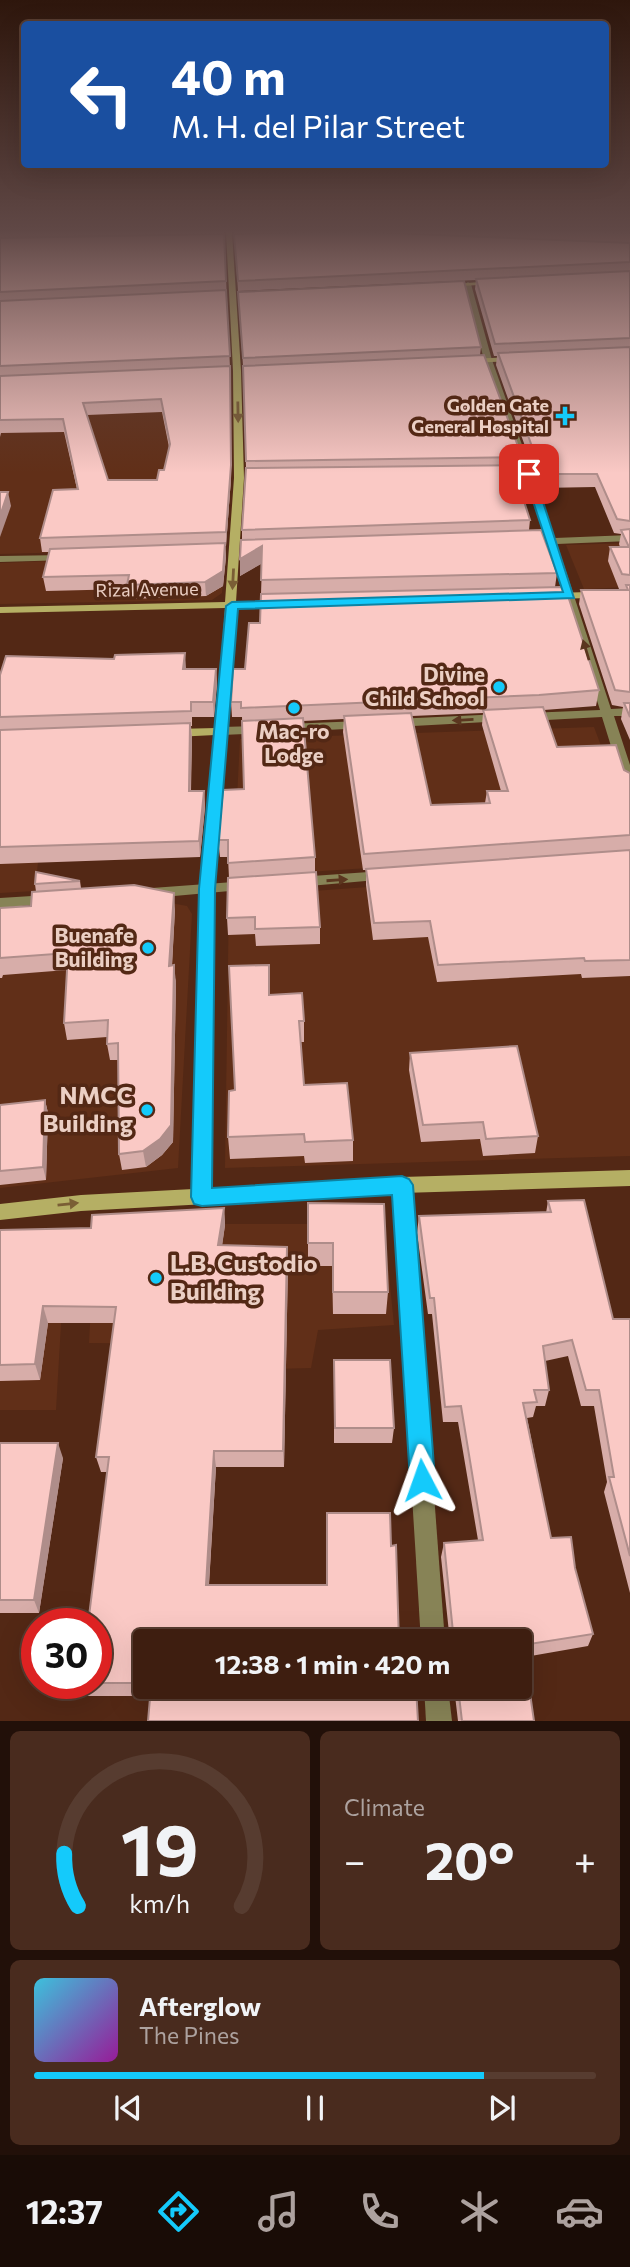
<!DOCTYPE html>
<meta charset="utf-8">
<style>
:root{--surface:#3e1e10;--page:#492b1e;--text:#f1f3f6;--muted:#ada29f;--line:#573c30;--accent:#14cafb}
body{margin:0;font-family:Commissioner,sans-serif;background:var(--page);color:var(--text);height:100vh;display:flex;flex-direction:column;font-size:26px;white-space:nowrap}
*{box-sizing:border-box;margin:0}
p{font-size:23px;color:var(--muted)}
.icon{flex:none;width:38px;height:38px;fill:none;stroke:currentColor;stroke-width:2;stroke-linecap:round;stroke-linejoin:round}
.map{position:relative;height:1721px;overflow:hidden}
.details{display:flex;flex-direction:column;gap:10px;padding:10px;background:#221009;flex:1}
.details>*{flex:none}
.hud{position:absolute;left:21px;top:21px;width:588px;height:147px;border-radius:7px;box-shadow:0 7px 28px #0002,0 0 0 2px var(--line);background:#1a4fa0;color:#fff;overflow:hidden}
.speed{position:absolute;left:21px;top:1608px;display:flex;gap:14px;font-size:35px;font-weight:700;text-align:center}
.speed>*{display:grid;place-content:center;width:91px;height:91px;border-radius:50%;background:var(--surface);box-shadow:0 7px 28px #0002,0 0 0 2px var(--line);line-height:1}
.speed .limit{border:10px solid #d22;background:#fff;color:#111}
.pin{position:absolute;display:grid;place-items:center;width:60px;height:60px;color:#fff;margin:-30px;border-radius:14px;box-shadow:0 4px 10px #0006}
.me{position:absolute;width:77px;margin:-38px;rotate:356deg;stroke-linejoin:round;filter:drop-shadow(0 0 5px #0008)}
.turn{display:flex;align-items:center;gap:24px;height:147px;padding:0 35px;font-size:32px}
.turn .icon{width:91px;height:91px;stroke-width:2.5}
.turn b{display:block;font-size:49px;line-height:60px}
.big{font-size:52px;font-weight:700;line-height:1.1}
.details .widget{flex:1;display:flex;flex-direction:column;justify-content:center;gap:10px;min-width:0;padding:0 24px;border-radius:10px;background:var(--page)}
.details .dial{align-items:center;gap:0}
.dial svg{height:182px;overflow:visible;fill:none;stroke:var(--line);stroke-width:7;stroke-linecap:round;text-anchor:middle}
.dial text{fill:var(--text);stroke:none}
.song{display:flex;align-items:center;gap:21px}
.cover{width:84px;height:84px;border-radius:10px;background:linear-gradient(135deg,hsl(190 70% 55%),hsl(300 70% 35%))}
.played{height:7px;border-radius:4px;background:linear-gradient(90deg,var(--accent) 80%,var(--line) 80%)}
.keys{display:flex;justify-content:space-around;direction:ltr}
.heat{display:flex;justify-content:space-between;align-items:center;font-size:38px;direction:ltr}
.details .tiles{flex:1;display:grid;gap:10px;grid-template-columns:1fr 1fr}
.widget:last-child{grid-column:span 2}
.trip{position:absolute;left:133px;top:1629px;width:399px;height:70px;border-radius:7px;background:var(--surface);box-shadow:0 7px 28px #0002,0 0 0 2px var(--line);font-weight:700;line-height:70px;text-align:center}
.tabs{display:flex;height:112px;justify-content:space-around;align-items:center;background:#190c06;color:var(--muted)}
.tabs .icon{width:49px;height:49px}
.tabs .current{color:var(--accent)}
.tabs b{font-size:32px;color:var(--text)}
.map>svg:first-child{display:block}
.built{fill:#612f18}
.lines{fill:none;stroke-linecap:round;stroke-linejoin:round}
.street{fill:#878356;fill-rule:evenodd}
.secondary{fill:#b5af64;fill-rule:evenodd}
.wall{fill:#d7ada9;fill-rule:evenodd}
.shaded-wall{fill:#af8d8a}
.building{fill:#fac9c5;stroke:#af8d8a;stroke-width:2;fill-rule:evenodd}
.oneway{fill:#7a5e35}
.oneway2{fill:#5b361f}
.route{fill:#14cafb;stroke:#0d83a3;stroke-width:2}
.poi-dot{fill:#14cafb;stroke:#532815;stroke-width:2.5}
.labels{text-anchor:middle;stroke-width:7;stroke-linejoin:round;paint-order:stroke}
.far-poi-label{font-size:18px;font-weight:bold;fill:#ebcfc4;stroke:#532815;text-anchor:end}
.far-street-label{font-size:18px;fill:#ebcfc4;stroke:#532815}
.poi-label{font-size:21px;font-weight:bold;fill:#ebcfc4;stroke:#532815;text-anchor:end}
.near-poi-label{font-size:24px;font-weight:bold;fill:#ebcfc4;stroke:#532815;text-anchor:end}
</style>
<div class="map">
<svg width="630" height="1721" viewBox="0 0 630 1721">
<rect width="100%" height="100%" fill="#532815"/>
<g class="built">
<polygon points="227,376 223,548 0,554 0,385"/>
<polygon points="630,543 630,587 584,589 566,545"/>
<polygon points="225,554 222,593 212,600 0,604 0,563"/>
<polygon points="594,727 630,823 630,851 233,877 240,739"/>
<polygon points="0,748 43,814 35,891 0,893"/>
<polygon points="630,868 630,1156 225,1168 229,897"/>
<polygon points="171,903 187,906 192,914 178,1168 0,1188 0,914"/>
<polygon points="225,1224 384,1224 394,1325 318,1330 311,1368 198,1371 200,1344 89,1343 95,1229"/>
<polygon points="66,1239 56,1410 0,1410 0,1246"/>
</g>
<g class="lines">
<g class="street">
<polygon points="468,282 471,284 492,360 555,538 630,535 630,541 557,544 611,709 630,708 630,716 614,716 630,765 630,789 623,785 602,717 528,721 522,717 528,713 600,710 547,544 526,545 521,542 526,539 545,538 484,360 465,284"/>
<polygon points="65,555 70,558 69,560 0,562 0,556"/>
<polygon points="501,714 505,715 507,718 505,721 395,727 389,723 395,719"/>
<polygon points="361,721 367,725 365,728 287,732 281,728 287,724"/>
<polygon points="260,726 266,730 264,733 222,735 216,731 222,727"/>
<polygon points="383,871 390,876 388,879 298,887 291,882 298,877"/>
<polygon points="247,881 252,883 254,886 252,889 152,898 145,893 152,888"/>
<polygon points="48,895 55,900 53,903 0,908 0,898"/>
<polygon points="402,1177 408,1179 411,1185 445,1642 421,1642 393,1185 396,1179"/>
<polygon points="424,1687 448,1687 452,1721 426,1721"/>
</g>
<g class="secondary">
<polygon points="226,232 232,232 241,371 244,478 236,602 279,601 284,604 279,607 236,608 228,731 214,889 211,1188 402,1177 630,1170 630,1186 402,1193 81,1211 0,1220 0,1204 81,1195 193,1189 200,889 215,735 175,737 169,733 175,729 216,728 225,608 0,613 0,607 225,602 234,478 233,371"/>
<polygon points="492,281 494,284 446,287 443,285"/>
<polygon points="516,357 520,359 519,361 466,363 462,361 466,359"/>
<polygon points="630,591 630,597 551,599 546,596 551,593"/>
</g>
</g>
<g class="wall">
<path d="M0 232H224L230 368 231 478 226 546H225L226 557 223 586 206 596 129 599 128 589 46 591 43 577 49 552H42L40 538 77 489 64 432 1 433 0 437ZM162 412 169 447 164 470 157 480H108L87 415Z"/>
<polygon points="234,232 630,232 630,740 621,719 623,707 612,705 579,604 581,590 625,590 626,589 619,589 608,561 610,547 620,547 619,544 621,534 614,533 595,487 540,488 496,365 497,356 494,356 475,289 476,280 238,291"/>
<path d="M238 292 481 347 480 355 522 457 521 465 528 473 526 488H520L530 520 529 530 557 573 555 587 599 690 596 706 544 710 557 747 630 773V977V976L582 978 581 974 437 982 428 937 373 940 366 885V870H363L343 732 344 719 303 721 315 857V872L320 927V944L256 946 255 934 228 935 227 918 229 878 228 857H220L218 840 244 789 242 717H232L231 702 245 669 260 623 261 594 262 563 240 576V559L242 540V530L246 468 243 366ZM483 713 482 725 501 791H487L485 803 431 805 412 716Z"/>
<polygon points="186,669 216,669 217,684 214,717 192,717 192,726 191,726 192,738 191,791 204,791 205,807 200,857 0,864 0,675"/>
<polygon points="80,881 81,888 175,909 172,966 176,982 173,1142 162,1155 146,1167 122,1170 119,1154 118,1060 110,1060 107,1044 107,1037 67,1040 64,1023 67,970 3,975 2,978 0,978 0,908 31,906 36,892 35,884"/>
<polygon points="270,995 304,1021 304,1042 301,1042 304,1085 353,1140 353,1161 305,1163 304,1156 230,1159 228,1137 235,1090"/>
<polygon points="410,1053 538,1136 535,1153 483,1156 480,1139 421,1142 409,1070"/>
<polygon points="45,1100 48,1113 46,1180 0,1185 0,1105"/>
<polygon points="548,1201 613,1319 630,1319 630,1593 604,1492 607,1482 594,1406 581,1406 568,1356 545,1361 549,1390 545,1406 536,1406 533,1417 527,1418 551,1538 575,1568 593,1634 588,1646 525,1657 534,1721 458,1721 454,1687 520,1687 520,1642 450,1642 441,1557 444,1543 478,1540 458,1422 443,1422 432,1314 428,1314 417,1233 419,1216 546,1213"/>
<polygon points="308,1203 388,1292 386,1314 333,1314 332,1266 308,1266"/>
<polygon points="224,1208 225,1225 222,1245 288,1264 284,1467 216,1467 209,1585 327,1585 391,1546 399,1642 145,1642 145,1687 416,1687 151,1696 76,1696 71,1684 96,1684 107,1472 101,1472 96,1457 114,1323 48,1323 40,1380 0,1381 0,1230 91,1228"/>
<polygon points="334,1376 394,1428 392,1443 334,1443"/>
<polygon points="0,1443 63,1458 39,1613 0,1613"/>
</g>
<g class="shaded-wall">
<polygon points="230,378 231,478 226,546 226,532"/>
<polygon points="8,492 11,506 0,537 0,516"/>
<polygon points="225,543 226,557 223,586 206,596 205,582"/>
<polygon points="262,546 263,563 240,576 240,559"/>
<polygon points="185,653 186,668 184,684 183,669"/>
<polygon points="216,669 217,684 214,717 213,702"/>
<polygon points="190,723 192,738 190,807 189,791"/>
<polygon points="204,791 205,807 200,857 199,841"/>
<polygon points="174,893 175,909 171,982 169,966"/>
<polygon points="174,965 176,982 173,1142 162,1155 146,1167 143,1151"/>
<polygon points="45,1100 48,1113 46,1180 43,1167"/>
<polygon points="224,1208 225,1225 220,1261 218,1245"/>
<polygon points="287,1247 288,1264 284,1467 283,1451"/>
<polygon points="43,1306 48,1323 40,1380 35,1364"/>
<polygon points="58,1443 63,1458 39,1613 34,1600"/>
<polygon points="214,1451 216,1467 208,1599 206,1585"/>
</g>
<g class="building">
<polygon points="322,232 366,232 630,243 630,262 238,281 234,234"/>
<polygon points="600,232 630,232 630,233"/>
<polygon points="224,234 226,281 0,292 0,238"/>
<polygon points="630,271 630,338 495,344 476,279"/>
<polygon points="464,281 481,347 243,358 238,292"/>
<polygon points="226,290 230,356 0,366 0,301"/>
<polygon points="630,347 630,521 617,519 597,474 542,474 498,353"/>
<polygon points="484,355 522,457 246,461 243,366"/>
<path d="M230 366 231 465 226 532 40 538 53 490 78 489 63 419 0 420V376ZM161 399 170 444 164 470H159L157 480H108L83 403Z"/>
<polygon points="525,465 528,473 515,473 530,520 242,530 246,468"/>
<polygon points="0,492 8,492 0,516"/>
<polygon points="630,529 630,575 622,574 610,547 629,547 621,530"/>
<polygon points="541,530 557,573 261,580 262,546 240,559 241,540"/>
<polygon points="225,543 223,571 205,582 127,585 129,575 43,577 50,549"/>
<polygon points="626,585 630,585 630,692 615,690 581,590 628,590"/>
<polygon points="561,587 566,590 599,690 539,695 241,708 241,702 231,702 233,669 245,669 249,623 260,623 261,594"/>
<polygon points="185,653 183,669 216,669 213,702 191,702 191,711 0,717 0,675 6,656 114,659 115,655"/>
<polygon points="624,703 630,703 630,717"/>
<polygon points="543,707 557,747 616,745 624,770 630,773 630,835 364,854 344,716 411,713 431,805 490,803 487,791 508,791 483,710"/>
<polygon points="303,718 315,857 228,863 228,840 218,840 223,790 244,789 242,721"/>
<polygon points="190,723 189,791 204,791 199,841 0,847 0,730"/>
<polygon points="630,850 630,960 585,961 584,958 438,965 430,921 374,923 366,869"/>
<polygon points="36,872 80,881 35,884"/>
<polygon points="316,872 320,927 255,929 255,917 227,918 228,878"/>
<polygon points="134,885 174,893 169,966 174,965 171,1125 160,1139 143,1151 119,1154 118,1043 107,1044 108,1020 64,1023 68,953 0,958 0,908 31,906 32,892"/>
<polygon points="269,965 269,995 302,993 304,1021 299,1021 304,1085 347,1083 353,1140 305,1142 304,1134 228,1137 229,1091 235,1090 229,966"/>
<polygon points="517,1046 538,1136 486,1139 483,1122 423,1125 410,1053"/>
<polygon points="45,1100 43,1167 0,1171 0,1105"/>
<polygon points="584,1200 613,1319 630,1319 630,1556 609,1477 614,1477 599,1390 586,1390 572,1340 543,1346 549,1390 534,1390 537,1402 523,1403 551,1538 571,1537 575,1568 593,1634 523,1645 534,1721 462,1721 458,1687 520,1687 520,1642 454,1642 444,1543 483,1540 461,1406 445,1407 434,1298 430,1298 419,1216 551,1212 548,1201"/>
<polygon points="308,1203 384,1204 388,1292 333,1292 333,1243 308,1243"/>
<polygon points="224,1208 218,1245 287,1247 283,1451 214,1451 206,1585 327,1585 327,1513 390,1513 391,1546 396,1545 399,1642 145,1642 145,1683 96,1683 96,1624 88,1624 109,1457 96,1457 116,1307 43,1306 35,1364 0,1365 0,1230 91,1228 92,1215"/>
<polygon points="334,1360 390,1360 394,1428 335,1428"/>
<polygon points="0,1443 58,1443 34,1600 0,1600"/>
<polygon points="151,1687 416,1687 418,1721 148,1721"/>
</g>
<defs><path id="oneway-solid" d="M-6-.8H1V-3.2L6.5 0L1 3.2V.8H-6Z" transform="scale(1.75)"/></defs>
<g class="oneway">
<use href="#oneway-solid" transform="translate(238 412) rotate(89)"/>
<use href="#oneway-solid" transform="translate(233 579) rotate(93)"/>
<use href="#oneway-solid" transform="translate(68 1204) rotate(-6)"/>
</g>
<g class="oneway2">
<use href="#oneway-solid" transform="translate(586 650) rotate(-107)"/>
<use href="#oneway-solid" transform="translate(463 720) rotate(177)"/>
<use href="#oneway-solid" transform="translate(337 880) rotate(-4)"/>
</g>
<linearGradient id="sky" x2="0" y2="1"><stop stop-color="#2e160c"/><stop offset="0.49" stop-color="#604846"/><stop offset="1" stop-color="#604846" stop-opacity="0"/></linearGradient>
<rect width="630" height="473" fill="url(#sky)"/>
<polygon class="route" points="529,470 534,474 574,598 238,609 215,889 212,1188 402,1176 409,1179 413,1185 435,1480 431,1489 422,1493 413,1489 410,1480 392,1195 202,1206 194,1204 191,1197 199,889 226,606 232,602 563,592 524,474"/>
<g class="poi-dot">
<path d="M561.5 405.5h7v7h7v7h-7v7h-7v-7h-7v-7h7z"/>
<circle cx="499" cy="687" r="7"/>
<circle cx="294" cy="708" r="7"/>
<circle cx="148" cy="948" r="7"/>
<circle cx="147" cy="1110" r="7"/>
<circle cx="156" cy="1278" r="7"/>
</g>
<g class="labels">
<g class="far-poi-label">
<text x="549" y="412">Golden Gate<tspan x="549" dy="21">General Hospital</tspan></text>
</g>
<g class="far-street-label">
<text transform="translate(147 590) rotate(-1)" y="6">Rizal Avenue</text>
</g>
<g class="poi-label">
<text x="485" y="682">Divine<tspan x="485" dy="24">Child School</tspan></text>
<text x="294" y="739" text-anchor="middle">Mac-ro<tspan x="294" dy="24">Lodge</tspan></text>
<text x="134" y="943">Buenafe<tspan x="134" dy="24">Building</tspan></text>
</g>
<g class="near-poi-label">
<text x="133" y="1104">NMCC<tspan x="133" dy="28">Building</tspan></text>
<text x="170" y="1272" text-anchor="start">L.B. Custodio<tspan x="170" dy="28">Building</tspan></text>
</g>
</g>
</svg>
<div class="speed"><div class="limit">30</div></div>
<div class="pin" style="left:529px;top:474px;background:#d93025"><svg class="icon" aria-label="arrive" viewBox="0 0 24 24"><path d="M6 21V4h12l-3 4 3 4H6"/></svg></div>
<svg class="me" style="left:422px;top:1480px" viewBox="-20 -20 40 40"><path d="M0-17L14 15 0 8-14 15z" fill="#14cafb" stroke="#fff" stroke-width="4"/></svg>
<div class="trip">12:38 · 1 min · 420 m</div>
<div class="hud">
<div class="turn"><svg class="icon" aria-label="left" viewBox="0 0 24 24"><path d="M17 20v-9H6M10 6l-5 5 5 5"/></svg><div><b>40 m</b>M. H. del Pilar Street</div></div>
</div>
</div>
<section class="details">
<div class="tiles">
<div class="widget dial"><svg viewBox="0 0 100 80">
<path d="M14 69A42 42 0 1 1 86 69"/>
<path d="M14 69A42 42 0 0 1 8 46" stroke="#14cafb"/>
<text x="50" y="56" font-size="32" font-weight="700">19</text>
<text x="50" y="72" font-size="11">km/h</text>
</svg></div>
<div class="widget"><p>Climate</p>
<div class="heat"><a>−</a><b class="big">20°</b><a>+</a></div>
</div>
<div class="widget">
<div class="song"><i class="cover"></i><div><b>Afterglow</b><p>The Pines</p></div></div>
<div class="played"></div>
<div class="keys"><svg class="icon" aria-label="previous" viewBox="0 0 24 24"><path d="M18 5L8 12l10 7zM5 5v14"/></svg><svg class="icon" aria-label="pause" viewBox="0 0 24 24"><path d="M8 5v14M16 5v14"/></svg><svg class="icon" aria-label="next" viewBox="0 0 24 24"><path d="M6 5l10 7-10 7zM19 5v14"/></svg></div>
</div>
</div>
</section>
<nav class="tabs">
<b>12:37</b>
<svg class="icon current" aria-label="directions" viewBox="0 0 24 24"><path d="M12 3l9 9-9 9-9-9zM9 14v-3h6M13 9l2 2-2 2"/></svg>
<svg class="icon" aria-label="music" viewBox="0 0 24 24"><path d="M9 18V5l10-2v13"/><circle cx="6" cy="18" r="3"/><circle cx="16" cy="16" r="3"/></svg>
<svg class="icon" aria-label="phone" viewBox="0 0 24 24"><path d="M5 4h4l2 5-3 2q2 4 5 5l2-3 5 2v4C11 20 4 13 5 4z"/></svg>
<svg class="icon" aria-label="climate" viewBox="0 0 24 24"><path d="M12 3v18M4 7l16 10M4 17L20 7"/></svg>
<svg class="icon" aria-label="car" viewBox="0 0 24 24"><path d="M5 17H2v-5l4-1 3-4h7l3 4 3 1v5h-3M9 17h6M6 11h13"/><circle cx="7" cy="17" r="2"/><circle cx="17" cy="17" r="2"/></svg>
</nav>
